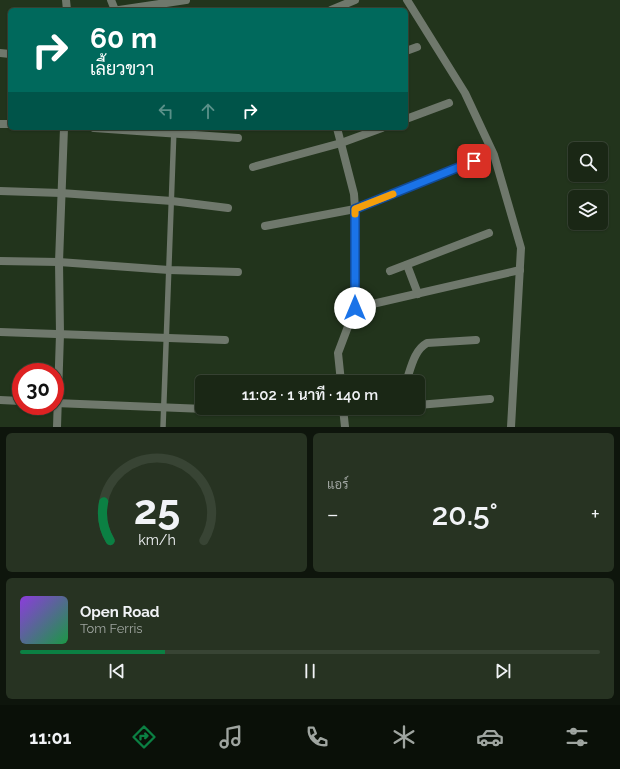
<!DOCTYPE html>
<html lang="th">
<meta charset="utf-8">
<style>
:root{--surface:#1a2715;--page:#273322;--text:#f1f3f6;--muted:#9fa5a0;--line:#384434;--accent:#0b8043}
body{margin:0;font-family:Raleway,Sarabun,sans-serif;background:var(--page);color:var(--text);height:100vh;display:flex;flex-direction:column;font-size:15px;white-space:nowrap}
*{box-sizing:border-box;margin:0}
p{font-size:13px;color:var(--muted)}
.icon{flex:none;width:22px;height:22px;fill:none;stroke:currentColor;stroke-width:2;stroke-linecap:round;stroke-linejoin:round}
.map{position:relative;height:427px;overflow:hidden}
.drawer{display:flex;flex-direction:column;gap:6px;padding:6px;background:#0e150c;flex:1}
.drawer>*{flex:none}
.hud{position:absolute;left:8px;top:8px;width:400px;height:122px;border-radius:6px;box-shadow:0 1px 3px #0004,0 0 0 1px var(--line);background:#00695c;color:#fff;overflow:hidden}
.tools{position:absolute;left:568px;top:142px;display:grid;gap:8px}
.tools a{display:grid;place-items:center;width:40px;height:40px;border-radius:6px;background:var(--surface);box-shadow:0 1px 3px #0004,0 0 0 1px var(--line);font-size:20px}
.speed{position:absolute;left:12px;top:363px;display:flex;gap:8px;font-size:20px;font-weight:700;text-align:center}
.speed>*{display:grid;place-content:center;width:52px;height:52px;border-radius:50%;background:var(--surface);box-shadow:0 1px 3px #0004,0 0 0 1px var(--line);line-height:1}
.speed .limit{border:6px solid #d22;background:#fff;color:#111}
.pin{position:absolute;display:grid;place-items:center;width:34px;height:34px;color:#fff;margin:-17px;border-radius:8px;box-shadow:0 2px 6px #0006}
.me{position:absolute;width:44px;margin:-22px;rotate:0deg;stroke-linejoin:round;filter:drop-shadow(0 0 3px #0008)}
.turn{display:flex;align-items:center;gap:14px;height:84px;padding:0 16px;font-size:18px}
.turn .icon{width:52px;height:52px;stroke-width:2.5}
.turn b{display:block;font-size:28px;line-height:34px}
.lanes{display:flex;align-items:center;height:38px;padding:0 16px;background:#0003;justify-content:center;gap:20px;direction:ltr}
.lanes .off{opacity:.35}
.big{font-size:30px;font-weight:600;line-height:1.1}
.drawer .tile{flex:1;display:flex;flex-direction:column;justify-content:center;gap:6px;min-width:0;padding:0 14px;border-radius:6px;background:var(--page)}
.drawer .dial{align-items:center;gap:0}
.dial svg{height:104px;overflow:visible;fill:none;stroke:var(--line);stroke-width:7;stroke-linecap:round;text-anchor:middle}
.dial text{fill:var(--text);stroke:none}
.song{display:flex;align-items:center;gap:12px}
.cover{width:48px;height:48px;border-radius:6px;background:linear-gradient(135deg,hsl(270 70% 55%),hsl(140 70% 35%))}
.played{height:4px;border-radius:2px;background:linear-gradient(90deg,var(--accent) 25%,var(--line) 25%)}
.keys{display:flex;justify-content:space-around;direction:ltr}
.heat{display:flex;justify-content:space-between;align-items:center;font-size:22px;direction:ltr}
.drawer .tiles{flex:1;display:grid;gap:6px;grid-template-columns:1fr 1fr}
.tile:last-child{grid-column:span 2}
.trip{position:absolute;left:195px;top:375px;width:230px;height:40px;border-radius:6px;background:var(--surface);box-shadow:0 1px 3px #0004,0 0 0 1px var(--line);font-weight:600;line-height:40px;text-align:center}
.tab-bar{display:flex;height:64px;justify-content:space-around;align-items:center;background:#0a1008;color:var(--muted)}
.tab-bar .icon{width:28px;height:28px}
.tab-bar .on{color:var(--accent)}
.tab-bar b{font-size:18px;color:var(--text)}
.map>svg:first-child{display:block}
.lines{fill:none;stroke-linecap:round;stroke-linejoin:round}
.service{stroke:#6f786c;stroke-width:5.5}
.minor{stroke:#6f786c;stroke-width:8}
.route-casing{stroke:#114b97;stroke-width:10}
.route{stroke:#1a73e8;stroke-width:7}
.slow{stroke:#f59e0b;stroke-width:7}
</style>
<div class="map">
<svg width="620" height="427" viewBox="0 0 620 427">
<rect width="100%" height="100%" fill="#22341c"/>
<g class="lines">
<polyline class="service" points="163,427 174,128"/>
<g class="minor">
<polyline points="66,0 67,10"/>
<polyline points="111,0 115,10"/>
<polyline points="407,0 465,93 494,155 521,248 511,427"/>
<polyline points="119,10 186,0"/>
<polyline points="331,10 355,0"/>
<polyline points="406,51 417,47"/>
<polyline points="0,53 10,54"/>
<polyline points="406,119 449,103"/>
<polyline points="0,124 10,124"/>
<polyline points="94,128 238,138"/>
<polyline points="337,128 354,194 355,209 355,308 338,353 341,382"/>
<polyline points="253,167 341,143 382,128"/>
<polyline points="0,191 61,193 172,201 228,208"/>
<polyline points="265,226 355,209 474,161"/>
<polyline points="0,261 59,262 169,270 238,272"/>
<polyline points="407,265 418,294"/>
<polyline points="390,271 489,233"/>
<polyline points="355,308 520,270"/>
<polyline points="0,332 225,340"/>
<path d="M406 382C411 368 414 350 427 343L476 340"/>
<polyline points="0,400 21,401"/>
<polyline points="55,403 230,410"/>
<polyline points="418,405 490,399"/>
<polyline points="343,408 345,427"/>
<polyline points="343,411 383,408"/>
<polyline points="57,427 60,334 59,262 64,128"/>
</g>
</g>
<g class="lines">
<defs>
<polyline id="route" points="355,308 355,209 474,161"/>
</defs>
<use href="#route" class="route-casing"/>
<use href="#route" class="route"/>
<polyline class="slow" points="355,214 355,209 393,194"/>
</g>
</svg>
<div class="tools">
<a><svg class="icon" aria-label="search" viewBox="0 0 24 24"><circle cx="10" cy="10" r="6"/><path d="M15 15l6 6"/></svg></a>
<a><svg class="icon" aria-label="layers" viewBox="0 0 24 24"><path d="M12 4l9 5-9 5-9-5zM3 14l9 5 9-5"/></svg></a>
</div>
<div class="speed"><div class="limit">30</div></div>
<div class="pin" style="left:474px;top:161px;background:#d93025"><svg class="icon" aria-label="arrive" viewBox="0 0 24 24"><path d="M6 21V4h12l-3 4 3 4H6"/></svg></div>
<svg class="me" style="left:355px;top:308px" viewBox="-20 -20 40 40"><circle r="19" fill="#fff"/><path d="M0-13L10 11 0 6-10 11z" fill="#1a73e8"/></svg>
<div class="trip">11:02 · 1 นาที · 140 m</div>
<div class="hud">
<div class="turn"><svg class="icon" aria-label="right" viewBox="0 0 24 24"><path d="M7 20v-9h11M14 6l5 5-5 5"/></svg><div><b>60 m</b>เลี้ยวขวา</div></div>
<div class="lanes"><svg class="icon off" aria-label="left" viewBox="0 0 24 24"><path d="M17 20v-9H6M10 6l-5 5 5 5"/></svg><svg class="icon off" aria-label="ahead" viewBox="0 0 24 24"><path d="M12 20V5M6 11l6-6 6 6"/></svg><svg class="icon" aria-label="right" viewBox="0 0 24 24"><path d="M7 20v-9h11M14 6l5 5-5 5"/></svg></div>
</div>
</div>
<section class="drawer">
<div class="tiles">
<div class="tile dial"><svg viewBox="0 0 100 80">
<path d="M14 69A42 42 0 1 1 86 69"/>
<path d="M14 69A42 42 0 0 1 9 39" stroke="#0b8043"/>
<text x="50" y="56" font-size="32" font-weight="700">25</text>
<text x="50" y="72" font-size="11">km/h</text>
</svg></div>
<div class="tile"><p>แอร์</p>
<div class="heat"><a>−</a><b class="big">20.5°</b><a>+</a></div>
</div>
<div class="tile">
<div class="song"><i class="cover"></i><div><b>Open Road</b><p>Tom Ferris</p></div></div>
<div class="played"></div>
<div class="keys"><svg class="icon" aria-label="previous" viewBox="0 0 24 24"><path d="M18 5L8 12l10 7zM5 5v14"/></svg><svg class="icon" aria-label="pause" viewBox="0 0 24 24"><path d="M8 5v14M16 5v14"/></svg><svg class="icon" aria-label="next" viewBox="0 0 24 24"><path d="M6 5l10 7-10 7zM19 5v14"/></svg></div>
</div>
</div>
</section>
<nav class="tab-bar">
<b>11:01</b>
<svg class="icon on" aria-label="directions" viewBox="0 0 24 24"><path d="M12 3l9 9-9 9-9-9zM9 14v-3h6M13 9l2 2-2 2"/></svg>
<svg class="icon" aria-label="music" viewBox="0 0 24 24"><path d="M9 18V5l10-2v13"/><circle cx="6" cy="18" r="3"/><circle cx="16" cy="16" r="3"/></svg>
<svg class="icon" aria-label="phone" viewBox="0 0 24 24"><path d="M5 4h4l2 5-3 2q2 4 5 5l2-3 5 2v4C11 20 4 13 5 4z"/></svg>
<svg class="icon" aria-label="climate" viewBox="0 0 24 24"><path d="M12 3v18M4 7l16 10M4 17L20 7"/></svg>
<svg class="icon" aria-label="car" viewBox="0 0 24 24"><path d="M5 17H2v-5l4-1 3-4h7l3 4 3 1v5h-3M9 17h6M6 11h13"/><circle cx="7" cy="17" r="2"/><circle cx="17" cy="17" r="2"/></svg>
<svg class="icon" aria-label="filters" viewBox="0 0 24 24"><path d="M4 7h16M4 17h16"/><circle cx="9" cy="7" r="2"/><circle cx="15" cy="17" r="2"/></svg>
</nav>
